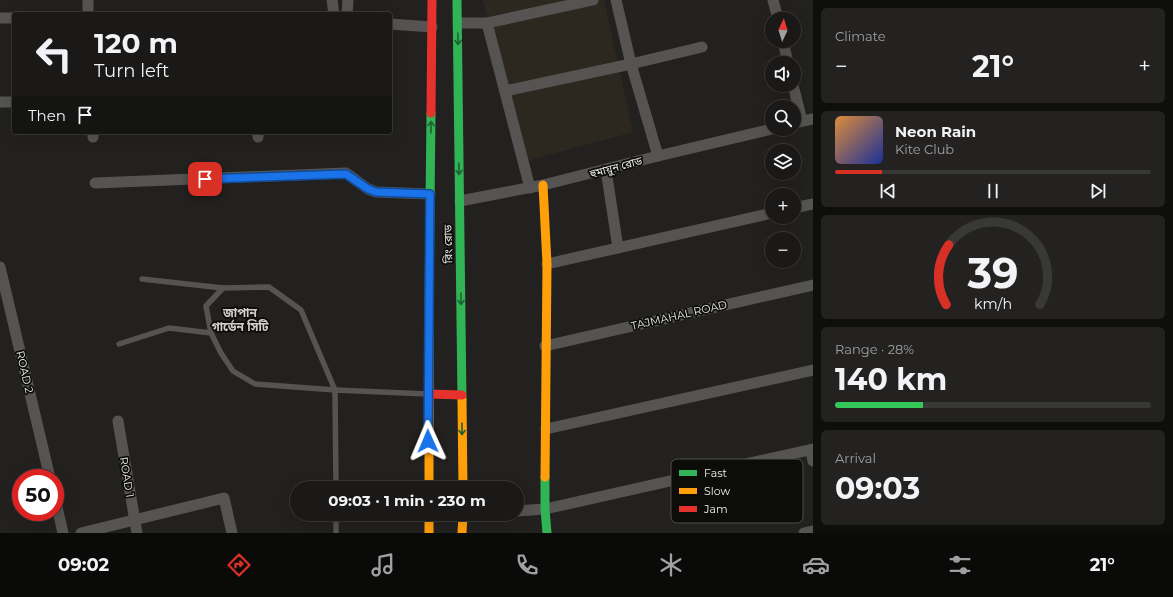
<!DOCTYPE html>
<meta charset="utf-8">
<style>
:root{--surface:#1a1917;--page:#232220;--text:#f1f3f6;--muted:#9fa0a1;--line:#383836;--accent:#d93025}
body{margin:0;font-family:Montserrat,"Noto Sans Bengali",sans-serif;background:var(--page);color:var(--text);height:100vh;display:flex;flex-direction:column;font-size:15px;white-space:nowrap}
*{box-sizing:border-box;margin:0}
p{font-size:13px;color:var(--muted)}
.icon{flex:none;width:22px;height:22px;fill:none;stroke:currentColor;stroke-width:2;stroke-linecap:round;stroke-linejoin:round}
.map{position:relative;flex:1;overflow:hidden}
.details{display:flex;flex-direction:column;gap:8px;padding:8px;background:#0e0e0d;width:360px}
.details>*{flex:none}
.hud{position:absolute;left:12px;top:12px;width:380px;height:122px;border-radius:4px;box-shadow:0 4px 16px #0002,0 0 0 1px var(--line);background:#1a1917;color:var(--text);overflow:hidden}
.needle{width:26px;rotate:4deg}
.fabs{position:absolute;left:765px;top:12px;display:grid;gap:8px}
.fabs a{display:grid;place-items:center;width:36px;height:36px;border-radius:50%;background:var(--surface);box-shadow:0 4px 16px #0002,0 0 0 1px var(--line);font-size:20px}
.speed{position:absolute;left:12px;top:469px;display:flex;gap:8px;font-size:20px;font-weight:700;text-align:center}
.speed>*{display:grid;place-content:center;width:52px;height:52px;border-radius:50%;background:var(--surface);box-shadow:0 4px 16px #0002,0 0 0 1px var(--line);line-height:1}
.speed .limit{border:6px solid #d22;background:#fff;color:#111}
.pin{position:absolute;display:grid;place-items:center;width:34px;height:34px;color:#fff;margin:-17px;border-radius:8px;box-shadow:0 2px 6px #0006}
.me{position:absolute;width:44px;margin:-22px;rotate:359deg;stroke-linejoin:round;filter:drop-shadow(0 0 3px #0008)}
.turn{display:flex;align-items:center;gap:14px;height:84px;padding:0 16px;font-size:18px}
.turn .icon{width:52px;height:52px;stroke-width:2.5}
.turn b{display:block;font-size:28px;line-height:34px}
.then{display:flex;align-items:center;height:38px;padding:0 16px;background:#0003;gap:8px;font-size:15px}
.big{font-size:30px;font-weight:700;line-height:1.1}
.details .card{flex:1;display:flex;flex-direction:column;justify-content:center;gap:6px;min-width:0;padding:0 14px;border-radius:6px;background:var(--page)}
.details .dial{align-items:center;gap:0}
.dial svg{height:104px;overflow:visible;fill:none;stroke:var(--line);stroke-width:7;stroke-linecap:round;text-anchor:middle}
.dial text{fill:var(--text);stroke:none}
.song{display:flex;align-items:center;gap:12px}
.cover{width:48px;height:48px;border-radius:6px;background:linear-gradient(135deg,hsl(30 70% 55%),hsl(230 70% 35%))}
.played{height:4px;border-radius:2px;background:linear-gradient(90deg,var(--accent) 15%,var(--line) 15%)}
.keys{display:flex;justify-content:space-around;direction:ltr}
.heat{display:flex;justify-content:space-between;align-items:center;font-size:22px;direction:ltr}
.charge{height:6px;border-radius:3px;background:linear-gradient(90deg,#34c759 28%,var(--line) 0)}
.trip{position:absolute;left:290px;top:481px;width:234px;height:40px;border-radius:20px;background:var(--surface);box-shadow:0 4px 16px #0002,0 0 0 1px var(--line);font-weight:700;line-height:40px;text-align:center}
.menu{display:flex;height:64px;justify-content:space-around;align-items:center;background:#0a0a09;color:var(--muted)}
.menu .icon{width:28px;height:28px}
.menu .active{color:var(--accent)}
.menu b{font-size:18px;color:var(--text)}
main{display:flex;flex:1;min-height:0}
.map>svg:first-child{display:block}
.built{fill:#2c281f}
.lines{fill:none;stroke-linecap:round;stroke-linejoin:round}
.lane{stroke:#565453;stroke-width:5.5}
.street{stroke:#565453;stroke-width:11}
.fast{stroke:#30b455;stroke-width:9}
.slow{stroke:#ff9f0a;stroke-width:9}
.jam{stroke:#e5322d;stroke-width:9}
.oneway{stroke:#1e6030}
.route-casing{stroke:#114b97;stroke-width:10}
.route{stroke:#1a73e8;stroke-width:7}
.labels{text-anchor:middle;stroke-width:3.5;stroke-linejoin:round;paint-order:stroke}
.street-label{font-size:11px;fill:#eeece9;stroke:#0c0c0a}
.neighbourhood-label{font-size:12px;font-weight:bold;fill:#d3d0cb;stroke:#0c0c0a}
.key{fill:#0c0c0a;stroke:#504f4d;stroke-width:1}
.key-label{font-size:11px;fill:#eeece9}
</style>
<main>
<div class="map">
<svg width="813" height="533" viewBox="0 0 813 533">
<rect width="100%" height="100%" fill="#23211f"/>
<polygon class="built" points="483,0 604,0 633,132 526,161"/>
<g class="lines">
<g class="lane">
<polyline points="211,333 206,306 223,288"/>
<polyline points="119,344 169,328 211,333 221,353 233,371 255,384 335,390 301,310 269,287 223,288 142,279"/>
<polyline points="336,488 335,390 427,394"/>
<polyline points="336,514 336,533"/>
</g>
<g class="street">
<polyline points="88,0 88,14"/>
<polyline points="332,0 334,14"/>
<polyline points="616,0 631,64 658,156"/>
<polyline points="773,0 778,19"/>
<polyline points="347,14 348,0"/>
<polyline points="0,18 14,18"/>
<polyline points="458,23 487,23 530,188"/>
<polyline points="487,23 593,0"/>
<polyline points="390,24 432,27"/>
<polyline points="783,41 788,63"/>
<polyline points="793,85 802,121"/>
<polyline points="505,91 631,64 702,47"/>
<polyline points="0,102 14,102"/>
<polyline points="794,123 813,119"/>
<polyline points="93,132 93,137"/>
<polyline points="258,137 258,132"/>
<polyline points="606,170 618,248"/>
<polyline points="95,183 346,173 368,189 376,192 430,194"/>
<polyline points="460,201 543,185 658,156 772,129"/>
<polyline points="794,208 813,204"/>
<polyline points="547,264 772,213"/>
<polyline points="0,267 50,478"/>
<polyline points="545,346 813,285"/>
<polyline points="118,421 137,533"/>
<polyline points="546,429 813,370"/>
<polyline points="811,450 813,461"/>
<polyline points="55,498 63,533"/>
<polyline points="517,511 545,509 813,449"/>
<polyline points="81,533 224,498 232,533"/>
<polyline points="804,533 813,531"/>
</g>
<g class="fast">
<polyline points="457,0 462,400"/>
<polyline points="429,301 431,113"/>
<polyline points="545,477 545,509 547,533"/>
</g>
<g class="slow">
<polyline points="543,185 547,264 545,477"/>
<polyline points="429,301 429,488"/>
<polyline points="462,400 463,488"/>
<polyline points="429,514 429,533"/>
<polyline points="462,533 463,514"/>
</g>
<g class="jam">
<polyline points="431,113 432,0"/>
<polyline points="428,394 462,395"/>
</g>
</g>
<defs><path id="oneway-shaft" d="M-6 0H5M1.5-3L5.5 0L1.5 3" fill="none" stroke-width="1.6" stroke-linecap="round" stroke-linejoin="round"/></defs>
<g class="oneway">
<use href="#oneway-shaft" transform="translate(458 39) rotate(89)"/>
<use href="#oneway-shaft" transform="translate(431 127) rotate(-89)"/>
<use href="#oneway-shaft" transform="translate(459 169) rotate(89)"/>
<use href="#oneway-shaft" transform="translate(461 299) rotate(89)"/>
<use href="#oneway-shaft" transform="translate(462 429) rotate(90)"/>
</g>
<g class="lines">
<defs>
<polyline id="route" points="205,179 346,174 368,189 376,192 430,194 428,441"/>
</defs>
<use href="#route" class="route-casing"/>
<use href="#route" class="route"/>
</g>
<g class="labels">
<g class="street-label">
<text transform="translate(616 167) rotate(-15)" y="4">হুমায়ুন রোড</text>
<text transform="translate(448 244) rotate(-91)" y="4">রিং রোড</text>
<text transform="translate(679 315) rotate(-13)" y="4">TAJMAHAL ROAD</text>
<text transform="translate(25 372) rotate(77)" y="4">ROAD 2</text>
<text transform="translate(127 477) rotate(81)" y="4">ROAD 1</text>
</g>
<g class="neighbourhood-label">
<text x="240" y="317">জাপান<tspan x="240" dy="14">গার্ডেন সিটি</tspan></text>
</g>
</g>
<rect x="671" y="459" width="132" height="64" rx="6" class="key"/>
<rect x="679" y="470" width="18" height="6" fill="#30b455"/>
<rect x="679" y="488" width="18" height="6" fill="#ff9f0a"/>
<rect x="679" y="506" width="18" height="6" fill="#e5322d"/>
<g class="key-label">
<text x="704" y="477">Fast</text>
<text x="704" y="495">Slow</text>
<text x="704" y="513">Jam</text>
</g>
</svg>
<div class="fabs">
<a><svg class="needle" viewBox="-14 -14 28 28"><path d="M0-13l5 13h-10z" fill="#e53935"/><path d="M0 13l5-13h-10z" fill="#9fa0a1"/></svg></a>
<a><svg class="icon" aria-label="sound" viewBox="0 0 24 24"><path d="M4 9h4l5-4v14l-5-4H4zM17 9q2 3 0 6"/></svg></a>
<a><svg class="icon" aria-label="search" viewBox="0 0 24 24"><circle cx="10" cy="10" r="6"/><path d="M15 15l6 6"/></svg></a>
<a><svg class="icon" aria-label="layers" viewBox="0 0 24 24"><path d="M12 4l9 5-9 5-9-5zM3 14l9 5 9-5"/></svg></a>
<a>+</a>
<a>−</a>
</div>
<div class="speed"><div class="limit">50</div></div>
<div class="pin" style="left:205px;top:179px;background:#d93025"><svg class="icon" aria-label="arrive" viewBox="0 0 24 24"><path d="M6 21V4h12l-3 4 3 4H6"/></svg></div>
<svg class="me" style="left:428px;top:441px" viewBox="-20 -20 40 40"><path d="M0-17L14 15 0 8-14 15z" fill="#1a73e8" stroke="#fff" stroke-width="4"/></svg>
<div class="trip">09:03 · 1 min · 230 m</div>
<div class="hud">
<div class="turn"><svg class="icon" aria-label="left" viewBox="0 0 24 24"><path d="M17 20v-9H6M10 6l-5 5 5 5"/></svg><div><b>120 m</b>Turn left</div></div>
<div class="then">Then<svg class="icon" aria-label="arrive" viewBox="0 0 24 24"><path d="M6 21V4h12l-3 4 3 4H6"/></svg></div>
</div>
</div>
<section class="details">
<div class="card"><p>Climate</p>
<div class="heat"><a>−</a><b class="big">21°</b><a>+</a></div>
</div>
<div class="card">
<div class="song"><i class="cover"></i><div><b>Neon Rain</b><p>Kite Club</p></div></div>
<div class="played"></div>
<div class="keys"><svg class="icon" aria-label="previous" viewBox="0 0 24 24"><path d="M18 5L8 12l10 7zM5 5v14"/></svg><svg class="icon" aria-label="pause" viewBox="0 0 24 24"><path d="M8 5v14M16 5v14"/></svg><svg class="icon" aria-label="next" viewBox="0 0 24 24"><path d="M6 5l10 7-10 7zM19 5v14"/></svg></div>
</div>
<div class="card dial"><svg viewBox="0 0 100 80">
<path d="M14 69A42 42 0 1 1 86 69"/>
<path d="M14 69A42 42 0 0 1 16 23" stroke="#d93025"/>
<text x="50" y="56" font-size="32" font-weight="700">39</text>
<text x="50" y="72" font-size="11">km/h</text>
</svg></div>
<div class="card"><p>Range · 28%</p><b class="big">140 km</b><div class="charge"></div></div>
<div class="card"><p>Arrival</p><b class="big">09:03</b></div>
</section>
</main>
<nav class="menu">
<b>09:02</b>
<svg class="icon active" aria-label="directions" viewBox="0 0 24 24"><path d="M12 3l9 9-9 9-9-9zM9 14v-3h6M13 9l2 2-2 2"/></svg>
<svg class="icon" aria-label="music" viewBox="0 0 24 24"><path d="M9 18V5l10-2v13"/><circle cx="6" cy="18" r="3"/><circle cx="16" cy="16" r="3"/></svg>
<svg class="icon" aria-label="phone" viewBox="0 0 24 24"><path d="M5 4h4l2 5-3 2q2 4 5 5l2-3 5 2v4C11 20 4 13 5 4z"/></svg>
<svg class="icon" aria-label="climate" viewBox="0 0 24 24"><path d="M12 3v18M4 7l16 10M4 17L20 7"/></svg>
<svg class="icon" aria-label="car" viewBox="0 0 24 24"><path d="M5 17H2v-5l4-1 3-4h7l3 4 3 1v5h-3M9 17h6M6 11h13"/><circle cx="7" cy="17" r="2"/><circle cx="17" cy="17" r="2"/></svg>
<svg class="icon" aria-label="filters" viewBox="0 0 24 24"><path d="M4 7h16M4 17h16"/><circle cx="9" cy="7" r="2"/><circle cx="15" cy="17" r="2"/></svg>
<b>21°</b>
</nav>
